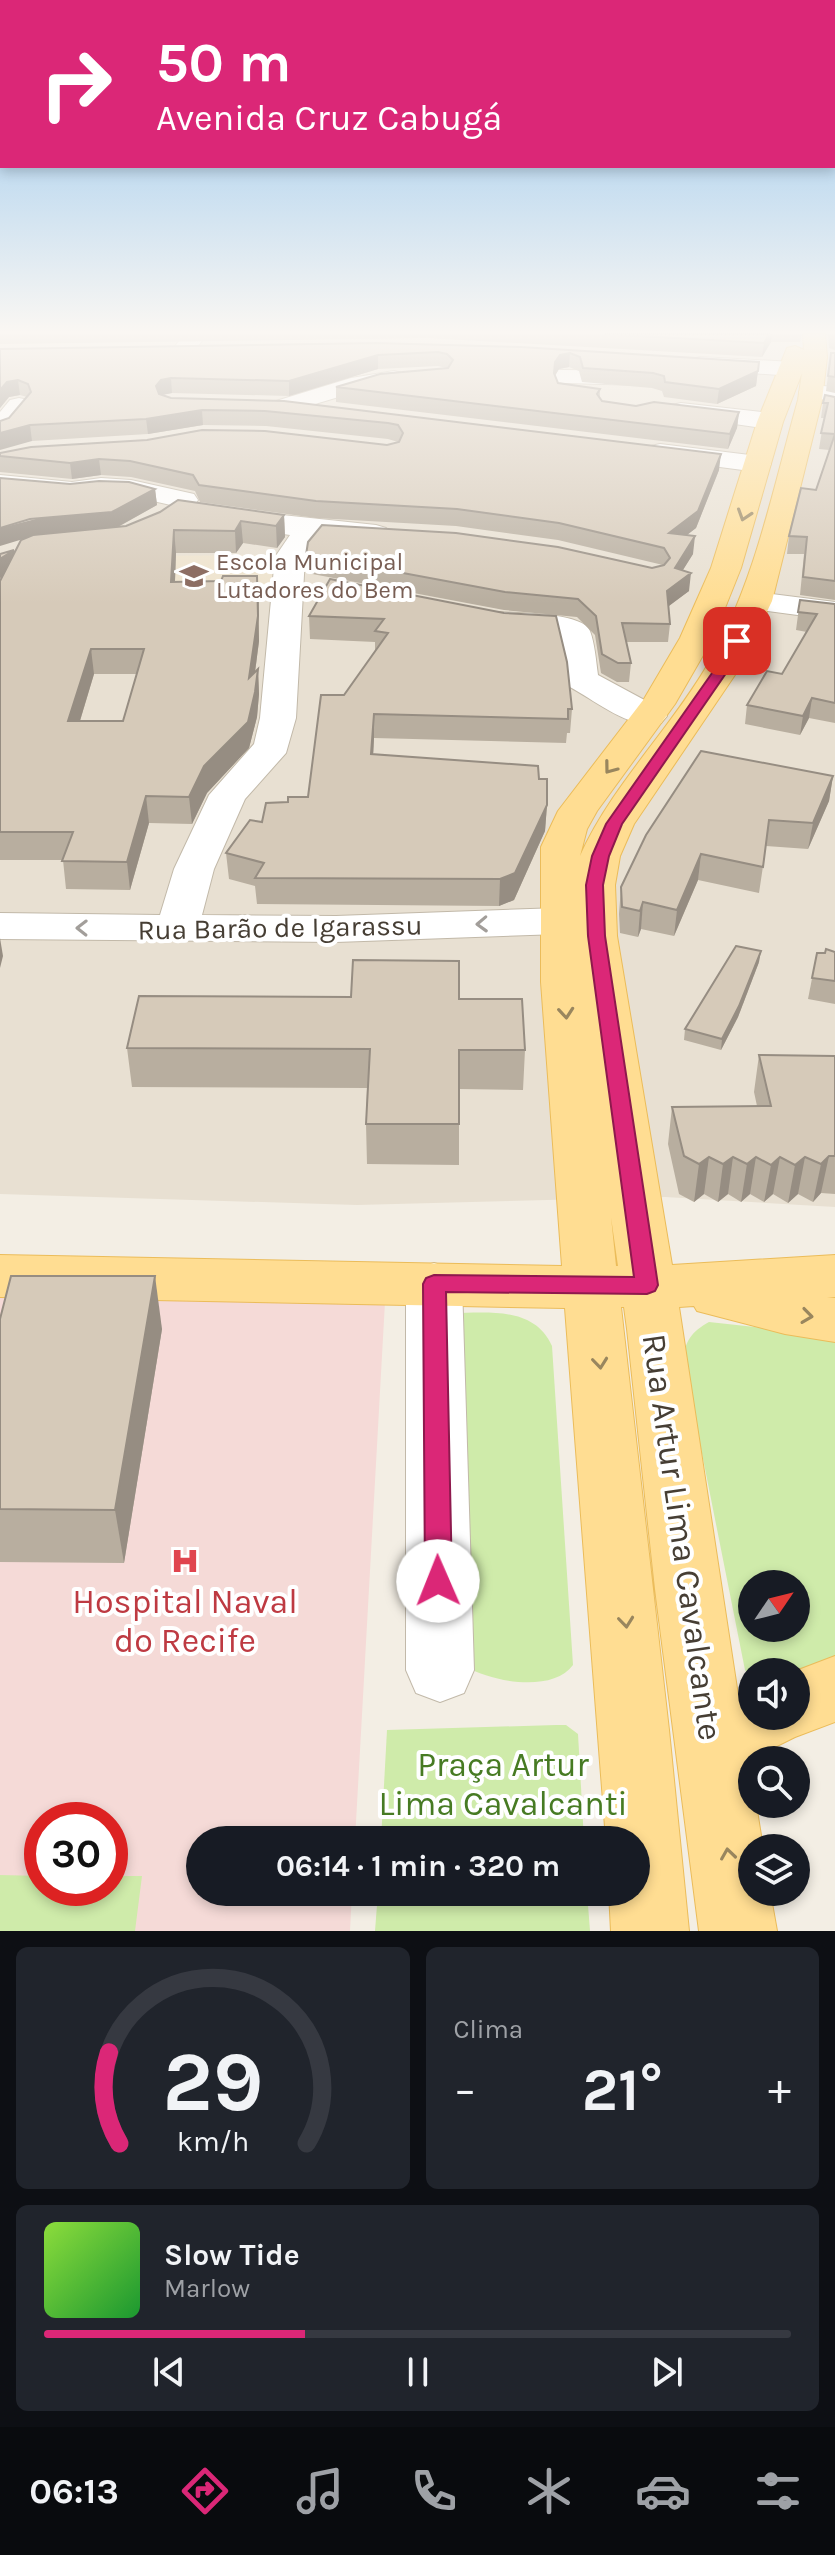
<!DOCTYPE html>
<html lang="pt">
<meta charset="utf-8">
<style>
:root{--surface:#171b24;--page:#20242c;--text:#f1f3f6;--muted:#9ea1a6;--line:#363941;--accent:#db2777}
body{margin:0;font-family:Karla,sans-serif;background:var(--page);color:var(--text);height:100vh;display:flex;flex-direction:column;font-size:30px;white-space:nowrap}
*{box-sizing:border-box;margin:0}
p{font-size:26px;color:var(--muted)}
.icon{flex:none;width:44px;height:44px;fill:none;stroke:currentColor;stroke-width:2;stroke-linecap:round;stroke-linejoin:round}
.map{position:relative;height:1931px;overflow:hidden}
.sheet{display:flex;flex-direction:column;gap:16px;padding:16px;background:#0d0f14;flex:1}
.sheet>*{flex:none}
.top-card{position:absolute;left:0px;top:0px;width:836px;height:168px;box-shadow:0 4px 12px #0003;background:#db2777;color:#fff;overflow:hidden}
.needle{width:52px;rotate:55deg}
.tools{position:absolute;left:738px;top:1570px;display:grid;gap:16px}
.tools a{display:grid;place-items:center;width:72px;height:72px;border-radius:50%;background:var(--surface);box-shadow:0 4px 12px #0003;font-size:40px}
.speed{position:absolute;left:24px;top:1802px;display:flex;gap:16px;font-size:40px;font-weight:700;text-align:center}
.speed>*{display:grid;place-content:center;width:104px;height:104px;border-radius:50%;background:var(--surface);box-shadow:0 4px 12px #0003;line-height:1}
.speed .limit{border:12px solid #d22;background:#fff;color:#111}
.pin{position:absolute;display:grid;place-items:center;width:68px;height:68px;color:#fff;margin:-34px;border-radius:16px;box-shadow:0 4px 12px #0006}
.me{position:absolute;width:88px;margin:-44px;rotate:359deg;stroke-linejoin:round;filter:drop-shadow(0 0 6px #0008)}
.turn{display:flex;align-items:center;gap:28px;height:168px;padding:0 24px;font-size:36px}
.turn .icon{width:104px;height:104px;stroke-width:2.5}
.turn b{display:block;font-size:56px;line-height:68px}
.big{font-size:60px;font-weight:700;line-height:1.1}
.sheet .tile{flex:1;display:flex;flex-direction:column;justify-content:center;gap:12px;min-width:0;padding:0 28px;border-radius:12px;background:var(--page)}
.sheet .dial{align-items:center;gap:0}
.dial svg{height:208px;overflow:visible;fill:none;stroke:var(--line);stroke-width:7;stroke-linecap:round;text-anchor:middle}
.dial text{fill:var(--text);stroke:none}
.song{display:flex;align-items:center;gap:24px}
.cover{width:96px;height:96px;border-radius:12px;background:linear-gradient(135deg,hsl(90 70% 55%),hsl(130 70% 35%))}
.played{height:8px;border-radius:4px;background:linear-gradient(90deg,var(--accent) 35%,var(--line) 35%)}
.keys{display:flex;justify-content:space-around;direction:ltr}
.heat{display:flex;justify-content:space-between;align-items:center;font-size:44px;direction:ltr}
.sheet .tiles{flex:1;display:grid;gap:16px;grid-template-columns:1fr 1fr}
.tile:last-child{grid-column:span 2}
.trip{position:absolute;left:186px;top:1826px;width:464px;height:80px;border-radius:40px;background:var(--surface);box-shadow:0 4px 12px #0003;font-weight:700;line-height:80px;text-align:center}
.tabs{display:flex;height:128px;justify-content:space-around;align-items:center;background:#090b0e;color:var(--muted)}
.tabs .icon{width:56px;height:56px}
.tabs .on{color:var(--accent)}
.tabs b{font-size:36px;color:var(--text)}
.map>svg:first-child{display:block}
.residential{fill:#e8e0d2}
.education{fill:#eee3cd}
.medical{fill:#f5dad7;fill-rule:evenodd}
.green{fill:#cfebaa;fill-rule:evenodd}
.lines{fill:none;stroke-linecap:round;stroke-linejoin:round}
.minor-casing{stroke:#c2b9a9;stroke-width:2}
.major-casing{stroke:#ebbc5a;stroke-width:2}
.minor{fill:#fff;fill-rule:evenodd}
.major{fill:#ffdd92;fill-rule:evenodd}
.wall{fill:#b8ae9f;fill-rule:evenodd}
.shaded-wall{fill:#968d82}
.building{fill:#d6cab9;stroke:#968d82;stroke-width:2;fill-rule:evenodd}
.oneway{stroke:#99865e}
.oneway2{stroke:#a29e9a}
.route{fill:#db2777;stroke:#8e194d;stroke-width:2}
.labels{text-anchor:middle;stroke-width:8;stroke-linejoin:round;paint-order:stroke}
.far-education-label{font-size:24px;fill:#785e54;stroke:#fff;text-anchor:start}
.street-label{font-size:28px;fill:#463e34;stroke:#fff}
.near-street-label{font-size:34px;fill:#463e34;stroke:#fff}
.near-health-label{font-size:34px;fill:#be3a42;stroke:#fff}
.near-park-label{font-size:34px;fill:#477b23;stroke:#fff}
</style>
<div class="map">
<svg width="835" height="1931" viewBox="0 0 835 1931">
<rect width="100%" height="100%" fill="#f3eee4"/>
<polygon class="residential" points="0,334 835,334 835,1207 665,1197 357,1205 0,1194"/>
<polygon class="education" points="277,555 277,596 103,597 116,556"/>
<path class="medical" d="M0 1293 385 1302 355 1840H200V1892H352L350 1931H0ZM42 1820H110V1888H42Z"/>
<g class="green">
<path d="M452 1313C488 1313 534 1306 552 1346L573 1665C553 1693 492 1682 467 1667Z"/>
<path d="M709 1322 835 1336V1677L796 1672H752V1682L745 1670 684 1363C683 1343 691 1332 709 1322ZM752 1584H796V1628H752Z"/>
<polygon points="556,1725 566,1725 578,1734 584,1840 381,1840 387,1730"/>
<polygon points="0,1875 42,1876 42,1888 110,1888 110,1876 142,1876 135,1931 0,1931"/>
<polygon points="378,1892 587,1892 590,1931 375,1931"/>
</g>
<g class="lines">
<defs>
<g id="minor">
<polygon points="184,334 207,334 190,357 174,357 171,352"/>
<polygon points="700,357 793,362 801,364 805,369 801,374 793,376 692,369 688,364 692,359"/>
<polygon points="495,369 642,371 650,373 654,378 650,383 642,385 487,381 483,376 487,371"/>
<polygon points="394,371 402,373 406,378 402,383 362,390 285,413 276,411 273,406 276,401 351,378"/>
<polygon points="811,385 835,387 835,401 803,397 799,392 803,387"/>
<polygon points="19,398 28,400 31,405 9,432 0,435 0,412 10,400"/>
<polygon points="681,403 770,413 779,416 783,421 779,426 770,429 672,415 669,410 672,405"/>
<polygon points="660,444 758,456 767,458 771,464 767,470 758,472 651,458 647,452 651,446"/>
<polygon points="0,475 72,482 101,478 131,480 194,494 198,500 194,506 184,508 131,496 101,494 72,498 0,491"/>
<path d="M226 509 376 525 386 528 390 534 386 540C353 548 327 524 305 557L296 718 286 753 245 799 214 869 202 915 336 916 560 908 575 912 581 921 575 930 560 934 336 942 0 939V913L160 915 174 869 209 795 254 744 260 718 275 557 290 535 216 524 212 518 216 512Z"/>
<polygon points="756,592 835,602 835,620 745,608 740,601 745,594"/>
<path d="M500 612C519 614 582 612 590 631 595 644 596 661 598 675L661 709 667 716 661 723C631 731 596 701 570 687L565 680 559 636 489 629 484 622 489 615Z"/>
<polygon points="434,1263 453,1269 462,1284 474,1670 464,1693 440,1702 416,1693 406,1670 406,1284 415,1269"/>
</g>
<path id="major" d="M803 334H825L827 357 822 400 772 601 741 666 634 824 620 856 615 885 617 936 672 1265 835 1255V1297H827L835 1298V1342L785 1334 697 1311 694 1306 679 1307 738 1695 752 1689V1716H796V1672H793L835 1656V1722L795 1737 749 1760 752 1804H756L763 1848H752V1892H770L777 1931H699L655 1589 627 1329 624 1307H621L669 1730 689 1931H611L609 1892H636V1840H606L565 1308 0 1297V1255L562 1266 541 982V847L558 811 644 699 680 638 711 568 757 422 787 348 795 346 804 350ZM802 373 798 400C773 488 755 584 708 664 669 731 612 785 580 856L587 829 597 811 675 704 713 638 741 568 783 422ZM611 1217 618 1266H616Z"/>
</defs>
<use href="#minor" class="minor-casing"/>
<use href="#major" class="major-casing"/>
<use href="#minor" class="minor"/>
<use href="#major" class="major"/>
</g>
<g class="wall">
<polygon points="0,334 802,334 800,342 771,342 762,357 427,338 0,344"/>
<polygon points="828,334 835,334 835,350 829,348"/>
<polygon points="376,343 759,362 756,386 717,404 664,397 662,391 652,388 582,382 579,371 569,367 559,369 555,376 558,383 600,389 600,397 602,401 636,406 739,412 737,428 728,449 336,402 336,387 447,368 438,366 378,369 289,396 172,393 162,395 171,398 284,401 719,470 696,528 686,535 693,554 682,571 689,591 668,606 670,624 668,642 626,642 631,663 629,682 617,682 601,673 595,635 577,617 504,610 307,573 306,555 652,568 663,565 558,540 456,526 316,518 200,502 195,491 131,477 101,475 72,479 0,472 0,453 387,445 398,442 388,439 266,426 203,425 148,434 32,441 9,418 27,397 20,395 9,397 0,408 0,349"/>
<polygon points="831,353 835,353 835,393 826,391"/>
<polygon points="835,397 835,600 800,595 804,554 787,554 789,536 816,490 829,450 819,449 824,418 821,418 823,403"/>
<path d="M70 484 155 489 157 505 118 527 284 515 285 537 277 548 243 543 236 553H176L175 582 259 599V641L255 672 258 669 259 694 257 717 249 748 207 793 192 824 149 823 130 890 66 889 63 860H0V581L2 577 0 578V554L14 550V552ZM94 674H137L123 721H80Z"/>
<polygon points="330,579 572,709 570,733 567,733 566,743 374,738 373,754 539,779 547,805 545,831 514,900 499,906 257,904 255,886 229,879 226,853 288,802 308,797 344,695 375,651 375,642 310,639 309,616"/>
<polygon points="800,600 835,604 835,723 809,718 800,735 745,724 747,705 782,674 807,632 796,630"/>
<polygon points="833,776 829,801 808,849 766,846 759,893 698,880 674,936 641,929 638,937 620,933 619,914 621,887"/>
<polygon points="835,952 835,1004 808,999 817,953"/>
<polygon points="759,962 738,1017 721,1050 684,1040 685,1029"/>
<polygon points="459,999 525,1050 523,1090 459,1089 459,1165 367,1164 366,1124 367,1088 132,1087 127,1048"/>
<polygon points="759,1055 835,1056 835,1194 821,1193 813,1202 798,1194 788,1203 773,1194 764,1202 750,1194 741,1202 728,1194 718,1202 704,1194 694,1202 679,1194 668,1144 672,1107 757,1106 754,1092"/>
<polygon points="0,1319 162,1329 124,1563 0,1562"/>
</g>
<g class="shaded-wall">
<polygon points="769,334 772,334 771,342 762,357 764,343"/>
<polygon points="570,353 569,367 559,369 554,377 555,362 560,355"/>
<polygon points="378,355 378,369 289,396 289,381"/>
<polygon points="759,362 756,386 717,404 719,389"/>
<polygon points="171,378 172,393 162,395 157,401 156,386 161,380"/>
<polygon points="18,380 20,395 9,397 0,408 0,390 7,382"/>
<polygon points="202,410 203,425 148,434 146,419"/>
<polygon points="739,412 737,428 728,449 730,434"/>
<polygon points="30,425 32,441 0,450 0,433"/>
<polygon points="721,454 719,470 696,528 668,550 669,533"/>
<polygon points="99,459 101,475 72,479 70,463"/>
<polygon points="155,489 157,505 114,529 33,536 0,546 0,528"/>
<polygon points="284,515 285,537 277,548 276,526"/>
<polygon points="241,521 243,543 236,553 235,531"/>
<polygon points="174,530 176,553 174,605 171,582"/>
<polygon points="695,536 693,554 673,586 691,573 689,591 665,609 667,591 675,568"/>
<polygon points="14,550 17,567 0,578 0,559"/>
<polygon points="257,576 259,641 251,703 249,678"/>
<polygon points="91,649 94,674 72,747 68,721"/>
<polygon points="258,669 259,694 257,717 249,748 207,793 192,824 189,797 204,766"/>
<polygon points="812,698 809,718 800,735 803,716"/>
<polygon points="374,714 374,738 372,779 371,754"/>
<polygon points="833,776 829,801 808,849 813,823"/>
<polygon points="146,796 149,823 130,890 127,862"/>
<polygon points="547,805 545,831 514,900 499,906 500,879"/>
<polygon points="701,854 698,880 674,936 677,910"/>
<polygon points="643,902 641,929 638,937 640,911"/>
<polygon points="0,938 3,956 0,968"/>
<polygon points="761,951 759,962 738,1017 721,1050 722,1039"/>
<polygon points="829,1156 821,1193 813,1202 821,1164"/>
<polygon points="709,1157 704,1194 694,1202 699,1164"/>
<polygon points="733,1157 728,1194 718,1202 723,1164"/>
<polygon points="756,1157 750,1194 741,1202 747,1164"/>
<polygon points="780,1157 773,1194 764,1202 771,1165"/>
<polygon points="805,1157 798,1194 788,1203 795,1165"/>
<polygon points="155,1276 162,1329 124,1563 115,1510"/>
</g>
<g class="building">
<polygon points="604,334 769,334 764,343"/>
<polygon points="376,343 521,347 759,362 758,371 719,389 665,382 664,376 653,373 583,368 580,357 570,353 560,355 555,362 554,373 558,383 600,389 597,394 602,401 636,406 654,402 739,412 730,434 336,387 380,374 448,368 453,360 447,354 438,352 378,355 289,381 171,378 161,380 156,386 159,394 171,398 284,401 721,454 698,511 669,533 695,536 675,568 691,573 667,591 670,624 622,623 631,663 618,663 602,654 596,616 578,599 505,592 306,555 308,542 322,525 456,533 558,547 652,568 664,565 670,558 664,548 559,523 457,509 316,501 199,485 193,475 130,461 99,459 70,463 0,456 0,453 31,447 147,440 202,430 265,431 387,445 399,442 403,433 398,425 388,423 265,411 202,410 146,419 30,425 0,433 0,421 9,418 31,392 28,384 18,380 7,382 0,390 0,349"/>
<polygon points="831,353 835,353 835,377 828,376"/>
<polygon points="825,395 835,397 835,581 803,577 807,537 789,536 801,488 816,490 835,434 821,433 828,403 823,403"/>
<polygon points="0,478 70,484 99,481 129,482 155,489 112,512 30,519 0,528"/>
<path d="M178 500 284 515 276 526 241 521 235 531 174 530 171 582 221 581 223 576H257L258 616 249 678 258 669 255 692 248 722 204 766 189 797 146 796 127 862 62 861 73 832H0V581L21 540 33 535 126 526 160 512ZM91 649H144L123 721H68Z"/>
<polygon points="14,550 0,559 0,554"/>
<polygon points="330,579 504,613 556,616 567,662 572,709 568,709 568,719 374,714 371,754 538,766 539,779 547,779 547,805 515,873 500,879 255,878 264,863 226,853 250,820 262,822 266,803 288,802 288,797 308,797 321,695 344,695 388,633 375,631 384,619 309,616"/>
<polygon points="800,600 835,604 835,703 812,698 803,716 747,705 767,671 782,674 817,614 798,612"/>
<polygon points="701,751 833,776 813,823 769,820 763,867 701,854 677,910 643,902 640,911 622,907 621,887 646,835"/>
<polygon points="736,946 761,951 739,1006 722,1039 685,1029"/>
<polygon points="826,949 835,952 835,981 812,978 817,953 825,953"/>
<polygon points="353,960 459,961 459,999 522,999 525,1050 459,1050 459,1124 366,1124 370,1049 127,1048 139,996 351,997"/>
<polygon points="759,1055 835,1056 835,1156 829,1156 821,1164 805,1157 795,1165 780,1157 771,1165 756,1157 747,1164 733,1157 723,1164 709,1157 699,1164 684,1156 672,1107 771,1106"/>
<polygon points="11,1276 155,1276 115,1510 0,1509 0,1319"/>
</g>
<defs><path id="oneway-chevron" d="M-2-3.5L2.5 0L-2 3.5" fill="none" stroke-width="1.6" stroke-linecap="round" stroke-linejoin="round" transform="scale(2)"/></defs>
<g class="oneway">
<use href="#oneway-chevron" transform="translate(744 515) rotate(108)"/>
<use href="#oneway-chevron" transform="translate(610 768) rotate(127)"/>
<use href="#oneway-chevron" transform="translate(566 1013) rotate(85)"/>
<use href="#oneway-chevron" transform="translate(807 1316) rotate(8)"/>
<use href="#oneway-chevron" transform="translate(600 1363) rotate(84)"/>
<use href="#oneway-chevron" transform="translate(626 1622) rotate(84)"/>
<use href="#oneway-chevron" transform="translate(728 1854) rotate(-98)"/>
</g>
<g class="oneway2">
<use href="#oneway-chevron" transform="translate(482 924) rotate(178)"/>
<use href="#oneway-chevron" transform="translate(82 928) rotate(-179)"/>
</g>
<linearGradient id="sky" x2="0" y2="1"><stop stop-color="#89c0ed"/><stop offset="0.55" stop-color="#faf7f3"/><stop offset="1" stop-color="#faf7f3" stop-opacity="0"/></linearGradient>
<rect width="835" height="604" fill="url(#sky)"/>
<polygon class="route" points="732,638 744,641 731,666 622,824 609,856 603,885 605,936 658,1285 655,1291 647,1294 446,1292 452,1581 448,1589 438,1593 429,1589 425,1581 423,1284 426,1278 434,1275 634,1277 588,936 586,885 592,856 606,824 717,666"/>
<defs>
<symbol id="school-bare" viewBox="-9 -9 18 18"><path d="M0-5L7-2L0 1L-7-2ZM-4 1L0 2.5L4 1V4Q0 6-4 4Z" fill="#8d6e63" stroke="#fff" stroke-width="2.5" paint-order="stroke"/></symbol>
<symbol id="hospital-bare" viewBox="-9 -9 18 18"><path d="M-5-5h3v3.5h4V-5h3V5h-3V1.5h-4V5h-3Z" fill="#e0444e" stroke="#fff" stroke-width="2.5" paint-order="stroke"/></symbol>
</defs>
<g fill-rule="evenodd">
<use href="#school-bare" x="174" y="556" width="40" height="40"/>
<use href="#hospital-bare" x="165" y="1541" width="40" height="40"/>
</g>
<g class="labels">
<g class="far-education-label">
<text x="216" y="570">Escola Municipal<tspan x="216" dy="28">Lutadores do Bem</tspan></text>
</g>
<g class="street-label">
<text transform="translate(280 927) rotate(-1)" y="10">Rua Barão de Igarassu</text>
</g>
<g class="near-street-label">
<text transform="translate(683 1537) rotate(82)" y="12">Rua Artur Lima Cavalcante</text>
</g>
<g class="near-health-label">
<text x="185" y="1613">Hospital Naval<tspan x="185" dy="39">do Recife</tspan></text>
</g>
<g class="near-park-label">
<text x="503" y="1776">Praça Artur<tspan x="503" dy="39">Lima Cavalcanti</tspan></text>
</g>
</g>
</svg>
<div class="tools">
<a><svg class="needle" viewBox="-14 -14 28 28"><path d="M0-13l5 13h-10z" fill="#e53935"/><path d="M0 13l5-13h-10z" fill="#9ea1a6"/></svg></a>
<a><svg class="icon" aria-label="sound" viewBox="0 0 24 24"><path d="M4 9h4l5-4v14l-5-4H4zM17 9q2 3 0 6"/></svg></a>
<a><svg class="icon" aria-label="search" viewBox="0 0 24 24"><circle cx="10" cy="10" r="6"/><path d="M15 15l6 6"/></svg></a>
<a><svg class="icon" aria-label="layers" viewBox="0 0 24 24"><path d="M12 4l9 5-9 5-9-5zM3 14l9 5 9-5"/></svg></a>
</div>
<div class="speed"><div class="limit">30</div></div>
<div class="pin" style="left:737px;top:641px;background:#d93025"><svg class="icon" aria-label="arrive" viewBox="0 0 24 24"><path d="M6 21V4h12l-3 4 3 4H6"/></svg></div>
<svg class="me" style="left:438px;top:1581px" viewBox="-20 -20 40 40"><circle r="19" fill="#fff"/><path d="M0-13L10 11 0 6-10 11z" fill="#db2777"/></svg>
<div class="trip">06:14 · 1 min · 320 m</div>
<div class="top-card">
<div class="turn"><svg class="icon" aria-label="right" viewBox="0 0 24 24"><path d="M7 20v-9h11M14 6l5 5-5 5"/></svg><div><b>50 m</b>Avenida Cruz Cabugá</div></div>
</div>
</div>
<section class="sheet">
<div class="tiles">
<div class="tile dial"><svg viewBox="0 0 100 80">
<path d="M14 69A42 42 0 1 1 86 69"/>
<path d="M14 69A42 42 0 0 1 10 34" stroke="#db2777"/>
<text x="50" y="56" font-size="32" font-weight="700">29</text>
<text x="50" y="72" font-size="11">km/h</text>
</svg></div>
<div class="tile"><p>Clima</p>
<div class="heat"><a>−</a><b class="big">21°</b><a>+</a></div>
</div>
<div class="tile">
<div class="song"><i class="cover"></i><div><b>Slow Tide</b><p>Marlow</p></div></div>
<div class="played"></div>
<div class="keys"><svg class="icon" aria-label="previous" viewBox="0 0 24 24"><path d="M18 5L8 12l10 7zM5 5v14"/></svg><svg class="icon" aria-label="pause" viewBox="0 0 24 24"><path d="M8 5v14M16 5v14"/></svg><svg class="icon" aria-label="next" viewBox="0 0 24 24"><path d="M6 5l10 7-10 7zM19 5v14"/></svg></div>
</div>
</div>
</section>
<nav class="tabs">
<b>06:13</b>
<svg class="icon on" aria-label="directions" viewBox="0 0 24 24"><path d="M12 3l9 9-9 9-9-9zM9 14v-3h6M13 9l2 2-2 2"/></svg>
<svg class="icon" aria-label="music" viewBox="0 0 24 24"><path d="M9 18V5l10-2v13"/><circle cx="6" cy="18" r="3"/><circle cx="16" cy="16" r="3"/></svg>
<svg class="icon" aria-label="phone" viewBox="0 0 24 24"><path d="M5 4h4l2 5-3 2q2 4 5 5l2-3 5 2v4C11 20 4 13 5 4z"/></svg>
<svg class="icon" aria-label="climate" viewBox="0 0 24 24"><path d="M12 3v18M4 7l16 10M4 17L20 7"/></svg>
<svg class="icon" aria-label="car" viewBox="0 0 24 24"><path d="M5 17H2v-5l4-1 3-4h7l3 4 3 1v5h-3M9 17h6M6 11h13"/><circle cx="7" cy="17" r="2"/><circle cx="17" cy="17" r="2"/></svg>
<svg class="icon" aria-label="filters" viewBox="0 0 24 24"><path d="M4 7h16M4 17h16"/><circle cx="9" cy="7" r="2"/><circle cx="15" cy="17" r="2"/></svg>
</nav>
